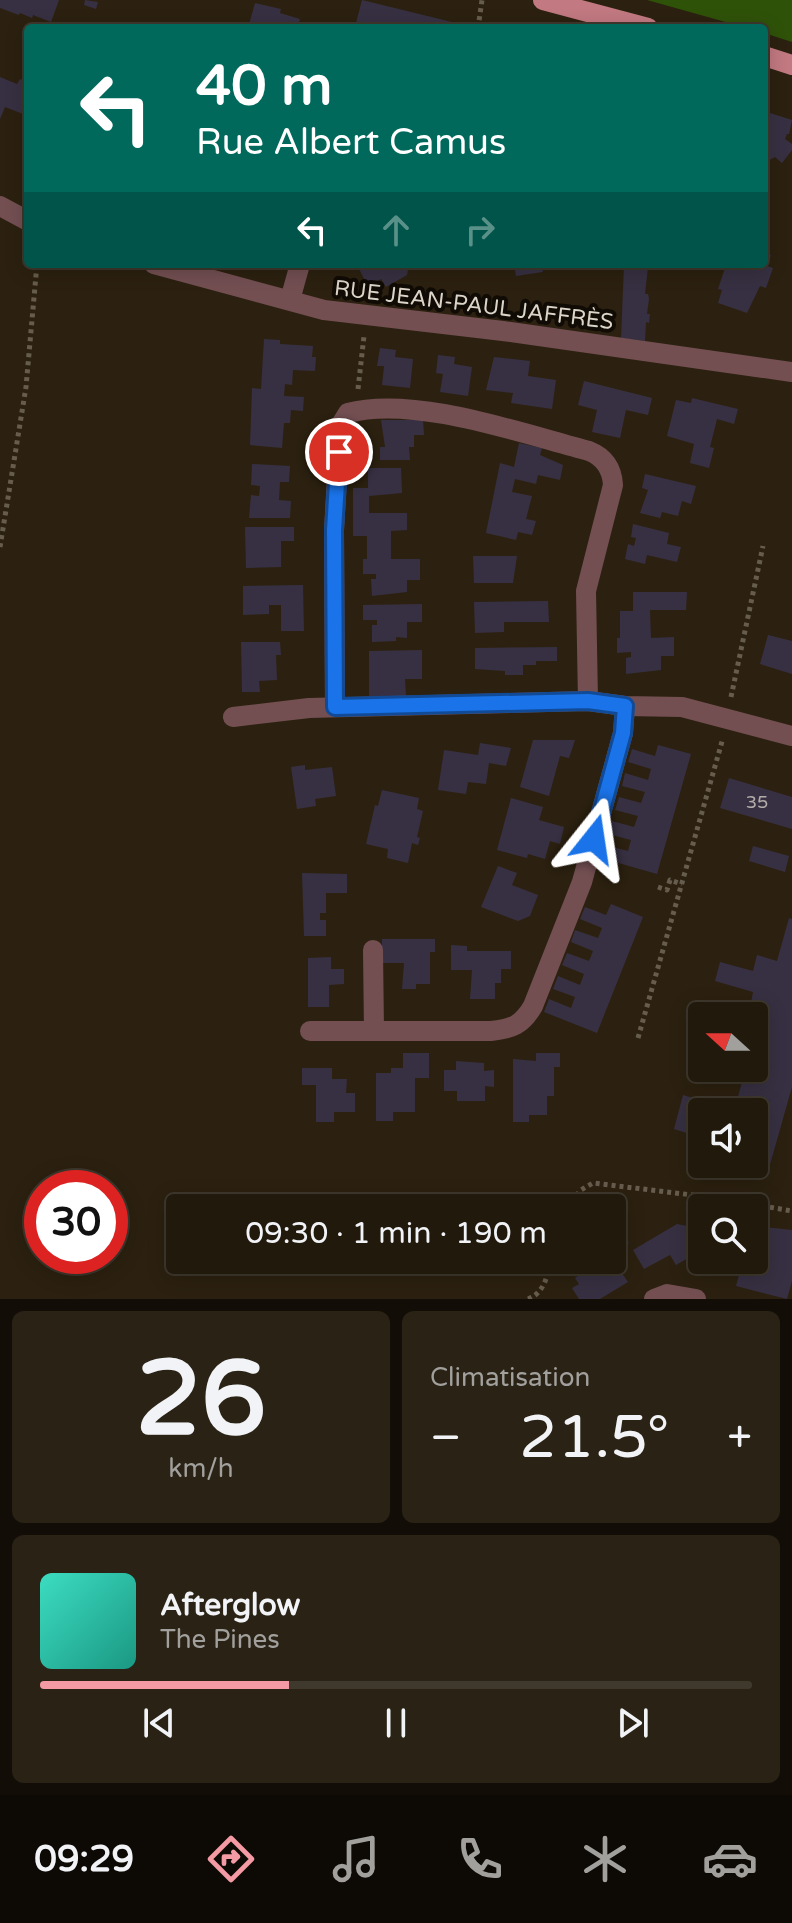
<!DOCTYPE html>
<html lang="fr">
<meta charset="utf-8">
<style>
:root{--surface:#21190c;--page:#292215;--text:#f1f3f6;--muted:#a2a09d;--line:#3e382d;--accent:#f49aa5}
body{margin:0;font-family:"Varela Round",sans-serif;background:var(--page);color:var(--text);height:100vh;display:flex;flex-direction:column;font-size:30px;white-space:nowrap}
*{box-sizing:border-box;margin:0}
p{font-size:26px;color:var(--muted)}
.icon{flex:none;width:44px;height:44px;fill:none;stroke:currentColor;stroke-width:2;stroke-linecap:round;stroke-linejoin:round}
.map{position:relative;height:1299px;overflow:hidden}
.sheet{display:flex;flex-direction:column;gap:12px;padding:12px;background:#120e07;flex:1}
.sheet>*{flex:none}
.hud{position:absolute;left:24px;top:24px;width:744px;height:244px;border-radius:8px;box-shadow:0 4px 20px #0003,0 0 0 2px var(--line);background:#00695c;color:#fff;overflow:hidden}
.needle{width:52px;rotate:291deg}
.buttons{position:absolute;left:688px;top:1002px;display:grid;gap:16px}
.buttons a{display:grid;place-items:center;width:80px;height:80px;border-radius:8px;background:var(--surface);box-shadow:0 4px 20px #0003,0 0 0 2px var(--line);font-size:40px}
.speed{position:absolute;left:24px;top:1170px;display:flex;gap:16px;font-size:40px;font-weight:700;text-align:center}
.speed>*{display:grid;place-content:center;width:104px;height:104px;border-radius:50%;background:var(--surface);box-shadow:0 4px 20px #0003,0 0 0 2px var(--line);line-height:1}
.speed .limit{border:12px solid #d22;background:#fff;color:#111}
.pin{position:absolute;display:grid;place-items:center;width:68px;height:68px;color:#fff;margin:-34px;border:4px solid #fff;border-radius:50%;box-shadow:0 2px 8px #0007}
.me{position:absolute;width:88px;margin:-44px;rotate:15deg;stroke-linejoin:round;filter:drop-shadow(0 0 6px #0008)}
.turn{display:flex;align-items:center;gap:28px;height:168px;padding:0 40px;font-size:36px}
.turn .icon{width:104px;height:104px;stroke-width:2.5}
.turn b{display:block;font-size:56px;line-height:68px}
.lanes{display:flex;align-items:center;height:76px;padding:0 40px;background:#0003;justify-content:center;gap:40px;direction:ltr}
.lanes .off{opacity:.35}
.big{font-size:60px;font-weight:600;line-height:1.1}
.sheet .card{flex:1;display:flex;flex-direction:column;justify-content:center;gap:12px;min-width:0;padding:0 28px;border-radius:12px;background:var(--page)}
.sheet .dial{align-items:center;gap:0}
.dial b{font-size:104px;line-height:1}
.song{display:flex;align-items:center;gap:24px}
.cover{width:96px;height:96px;border-radius:12px;background:linear-gradient(135deg,hsl(170 70% 55%),hsl(170 70% 35%))}
.played{height:8px;border-radius:4px;background:linear-gradient(90deg,var(--accent) 35%,var(--line) 35%)}
.keys{display:flex;justify-content:space-around;direction:ltr}
.heat{display:flex;justify-content:space-between;align-items:center;font-size:44px;direction:ltr}
.sheet .tiles{flex:1;display:grid;gap:12px;grid-template-columns:1fr 1fr}
.card:last-child{grid-column:span 2}
.trip{position:absolute;left:166px;top:1194px;width:460px;height:80px;border-radius:8px;background:var(--surface);box-shadow:0 4px 20px #0003,0 0 0 2px var(--line);font-weight:600;line-height:80px;text-align:center}
.dock{display:flex;height:128px;justify-content:space-around;align-items:center;background:#0d0a05;color:var(--muted)}
.dock .icon{width:56px;height:56px}
.dock .on{color:var(--accent)}
.dock b{font-size:36px;color:var(--text)}
.map>svg:first-child{display:block}
.green{fill:#2f5209}
.building{fill:#373042}
.lines{fill:none;stroke-linecap:round;stroke-linejoin:round}
.path{stroke:#675d4e;stroke-width:5;stroke-dasharray:4 4;stroke-linecap:butt}
.minor{stroke:#734f52;stroke-width:20}
.major{stroke:#c27981;stroke-width:20}
.route-casing{stroke:#114b97;stroke-width:20}
.route{stroke:#1a73e8;stroke-width:14}
.labels{text-anchor:middle;stroke-width:8;stroke-linejoin:round;paint-order:stroke}
.number-label{font-size:18px;fill:#b2aba7}
.street-label{font-size:22px;fill:#dbd4c9;stroke:#100b05}
</style>
<div class="map">
<svg width="792" height="1299" viewBox="0 0 792 1299">
<rect width="100%" height="100%" fill="#2c2110"/>
<polygon class="green" points="647,0 792,0 792,42 764,33 764,28 747,28"/>
<g class="building">
<polygon points="0,0 59,0 51,22 33,15 32,18 20,13 19,15 0,8"/>
<polygon points="85,0 98,2 96,9 84,5"/>
<polygon points="362,0 456,23 456,28 371,28 356,23"/>
<polygon points="255,3 281,9 280,13 300,19 297,28 248,28"/>
<polygon points="0,77 17,84 20,79 28,82 28,103 23,114 5,107 0,119"/>
<polygon points="767,112 792,120 789,134 787,134 785,139 792,144 792,150 782,163 775,157 764,163 764,121"/>
<polygon points="764,253 771,255 767,266 773,268 766,288 760,286 747,313 718,303 722,290 718,289 725,268 731,270 733,264 764,264"/>
<polygon points="369,264 409,264 407,275 386,287 381,279 368,286 359,269"/>
<polygon points="514,264 558,264 558,266 542,268 543,272 516,276"/>
<polygon points="629,264 648,267 645,294 648,294 649,299 647,314 650,314 649,323 646,322 645,341 621,338 624,265"/>
<polygon points="264,339 280,340 280,344 313,346 312,357 316,357 315,371 293,370 292,385 285,384 284,396 304,397 303,411 291,410 290,423 284,423 282,448 250,445 252,388 261,389"/>
<polygon points="380,348 396,350 395,357 413,359 410,388 382,385 384,366 377,366"/>
<polygon points="438,355 455,357 454,364 472,367 468,396 440,392 443,374 436,373"/>
<polygon points="494,357 530,361 528,376 556,380 552,409 511,403 513,393 486,390"/>
<polygon points="584,381 652,398 648,415 626,410 620,438 592,432 597,410 578,405"/>
<polygon points="692,398 738,409 734,424 717,419 710,447 714,448 709,468 690,463 694,444 667,436 676,400 691,403"/>
<polygon points="381,420 423,420 424,435 414,435 414,447 409,447 410,460 380,460 380,447 385,447"/>
<polygon points="519,443 542,448 540,455 563,465 560,480 538,475 536,484 515,479 512,492 532,496 526,519 536,521 532,535 518,532 516,540 486,533 500,463 514,467"/>
<polygon points="252,464 290,466 289,482 280,482 279,500 291,501 290,518 249,518 251,495 259,496 260,486 251,485"/>
<polygon points="368,468 401,468 402,493 369,496 369,513 407,513 407,530 391,531 391,559 420,559 420,580 407,580 407,592 372,596 371,579 376,579 376,574 363,574 363,559 367,559 367,536 353,536 353,488 368,488"/>
<polygon points="645,474 696,486 691,504 682,501 678,516 662,512 660,518 640,513 648,490 642,488"/>
<polygon points="633,524 669,533 667,544 681,547 677,562 647,555 645,564 625,559 628,544 634,546 636,538 631,537"/>
<polygon points="245,527 294,527 294,541 281,541 281,567 246,568"/>
<polygon points="473,556 517,556 513,583 474,583"/>
<polygon points="303,585 304,631 281,631 281,605 269,605 269,614 243,615 243,586"/>
<polygon points="633,592 687,592 686,610 650,610 651,638 674,637 674,656 661,656 661,670 626,674 626,658 631,657 631,652 617,653 617,638 620,638 620,611 633,611"/>
<polygon points="548,601 549,622 504,622 504,632 475,633 474,602"/>
<polygon points="422,604 422,622 407,622 407,638 396,637 396,641 372,642 372,625 377,625 377,620 363,620 363,605"/>
<polygon points="768,635 792,641 792,674 760,664"/>
<polygon points="241,642 280,642 281,655 276,655 277,680 259,681 260,692 242,692"/>
<polygon points="557,647 557,661 536,661 536,665 523,665 523,675 505,675 505,671 475,669 475,648"/>
<polygon points="422,650 422,679 405,679 406,696 369,696 369,651"/>
<polygon points="533,740 575,740 569,758 560,756 549,796 520,787"/>
<polygon points="480,743 511,748 506,766 489,763 486,784 468,782 466,794 438,790 444,750 478,755"/>
<polygon points="658,745 691,754 657,874 601,858 605,845 628,851 631,840 608,834 612,821 634,827 638,816 615,810 619,797 641,803 645,792 622,786 625,773 648,780 651,769 628,762 632,749 655,756"/>
<polygon points="305,765 305,770 332,767 336,796 315,799 316,806 297,809 291,767"/>
<polygon points="729,778 792,797 792,829 720,808"/>
<polygon points="382,790 419,798 417,809 423,811 417,837 420,838 418,845 412,843 408,863 387,858 388,849 366,844 375,805 378,806"/>
<polygon points="511,798 543,807 539,820 564,827 560,844 550,841 545,859 528,854 527,858 497,850"/>
<polygon points="753,846 789,856 785,872 749,861"/>
<polygon points="498,866 517,873 512,885 538,895 530,916 518,921 481,907"/>
<polygon points="302,873 347,874 347,893 326,893 326,913 320,913 320,920 326,920 326,936 304,936"/>
<polygon points="611,904 643,917 597,1033 544,1012 549,999 571,1008 575,997 553,989 558,976 580,985 584,974 562,965 567,953 589,961 593,951 571,942 575,930 598,938 602,928 580,919 585,907 606,915"/>
<polygon points="789,918 792,919 792,1087 769,1168 754,1164 754,1112 704,1112 708,1099 735,1107 746,1068 754,1068 754,1040 764,1007 751,1003 753,992 715,981 720,962 753,971 757,955 777,961"/>
<polygon points="382,939 435,939 435,952 430,952 430,984 416,984 416,989 402,989 404,963 382,963"/>
<polygon points="451,945 467,946 467,951 511,951 511,969 501,969 501,983 495,983 495,999 470,999 472,970 451,970"/>
<polygon points="331,957 331,969 344,969 344,984 329,985 329,1007 308,1007 308,958"/>
<polygon points="403,1053 429,1053 429,1078 415,1078 415,1112 393,1112 393,1121 376,1121 376,1073 391,1073 391,1068 403,1068"/>
<polygon points="536,1053 560,1053 560,1067 554,1067 554,1096 547,1096 547,1115 529,1115 529,1122 513,1122 513,1059 536,1061"/>
<polygon points="456,1061 484,1063 484,1071 494,1070 494,1087 485,1086 485,1101 457,1101 457,1091 444,1091 444,1070 456,1070"/>
<polygon points="302,1068 332,1068 332,1079 347,1079 346,1093 355,1093 355,1112 334,1112 334,1122 316,1122 316,1085 302,1085"/>
<polygon points="683,1095 703,1101 693,1135 674,1129"/>
<polygon points="701,1123 702,1124 702,1149 694,1147"/>
<polygon points="612,1215 629,1243 612,1253"/>
<polygon points="677,1224 702,1229 702,1250 676,1265 670,1255 644,1269 633,1250"/>
<polygon points="754,1226 792,1230 792,1281 787,1299 736,1286 743,1260 754,1260"/>
<polygon points="576,1260 613,1260 628,1282 600,1299 579,1299 572,1288 579,1284 575,1278 581,1274 573,1262"/>
</g>
<g class="lines">
<g class="path">
<polyline points="478,28 482,0"/>
<polyline points="358,389 364,336"/>
<polyline points="0,547 26,387 37,264"/>
<polyline points="731,697 763,546"/>
<polyline points="658,887 667,890 670,880 682,884"/>
<polyline points="638,1038 723,738"/>
<polyline points="566,1208 581,1190 593,1183 717,1198 792,1211"/>
<path d="M528 1299C544 1293 548 1276 550 1260"/>
</g>
<g class="minor">
<polyline points="0,206 28,221"/>
<polyline points="154,264 324,310 503,331 792,372"/>
<polyline points="290,300 300,264"/>
<path d="M335 707 334 530 340 426 348 413C414 395 523 434 589 451 604 457 612 468 613 485L586 591 588 701"/>
<polyline points="233,717 309,708 588,701 625,706 682,707 792,736"/>
<polyline points="373,950 374,1031"/>
<path d="M310 1031H491C512 1029 522 1025 533 1006L582 882 623 733 625 706"/>
<polyline points="654,1299 667,1294 696,1299"/>
</g>
<g class="major">
<polyline points="543,0 648,28"/>
<polyline points="764,56 792,65"/>
</g>
</g>
<g class="lines">
<defs>
<polyline id="route" points="339,452 334,530 335,707 588,701 625,706 623,733 594,839"/>
</defs>
<use href="#route" class="route-casing"/>
<use href="#route" class="route"/>
</g>
<g class="labels">
<g class="number-label">
<text x="757" y="808">35</text>
</g>
<g class="street-label">
<text transform="translate(474 304) rotate(7)" y="8">RUE JEAN-PAUL JAFFRÈS</text>
</g>
</g>
</svg>
<div class="buttons">
<a><svg class="needle" viewBox="-14 -14 28 28"><path d="M0-13l5 13h-10z" fill="#e53935"/><path d="M0 13l5-13h-10z" fill="#a2a09d"/></svg></a>
<a><svg class="icon" aria-label="sound" viewBox="0 0 24 24"><path d="M4 9h4l5-4v14l-5-4H4zM17 9q2 3 0 6"/></svg></a>
<a><svg class="icon" aria-label="search" viewBox="0 0 24 24"><circle cx="10" cy="10" r="6"/><path d="M15 15l6 6"/></svg></a>
</div>
<div class="speed"><div class="limit">30</div></div>
<div class="pin" style="left:339px;top:452px;background:#d93025"><svg class="icon" aria-label="arrive" viewBox="0 0 24 24"><path d="M6 21V4h12l-3 4 3 4H6"/></svg></div>
<svg class="me" style="left:594px;top:839px" viewBox="-20 -20 40 40"><path d="M0-17L14 15 0 8-14 15z" fill="#1a73e8" stroke="#fff" stroke-width="4"/></svg>
<div class="trip">09:30 · 1 min · 190 m</div>
<div class="hud">
<div class="turn"><svg class="icon" aria-label="left" viewBox="0 0 24 24"><path d="M17 20v-9H6M10 6l-5 5 5 5"/></svg><div><b>40 m</b>Rue Albert Camus</div></div>
<div class="lanes"><svg class="icon" aria-label="left" viewBox="0 0 24 24"><path d="M17 20v-9H6M10 6l-5 5 5 5"/></svg><svg class="icon off" aria-label="ahead" viewBox="0 0 24 24"><path d="M12 20V5M6 11l6-6 6 6"/></svg><svg class="icon off" aria-label="right" viewBox="0 0 24 24"><path d="M7 20v-9h11M14 6l5 5-5 5"/></svg></div>
</div>
</div>
<section class="sheet">
<div class="tiles">
<div class="card dial"><b>26</b><p>km/h</p></div>
<div class="card"><p>Climatisation</p>
<div class="heat"><a>−</a><b class="big">21.5°</b><a>+</a></div>
</div>
<div class="card">
<div class="song"><i class="cover"></i><div><b>Afterglow</b><p>The Pines</p></div></div>
<div class="played"></div>
<div class="keys"><svg class="icon" aria-label="previous" viewBox="0 0 24 24"><path d="M18 5L8 12l10 7zM5 5v14"/></svg><svg class="icon" aria-label="pause" viewBox="0 0 24 24"><path d="M8 5v14M16 5v14"/></svg><svg class="icon" aria-label="next" viewBox="0 0 24 24"><path d="M6 5l10 7-10 7zM19 5v14"/></svg></div>
</div>
</div>
</section>
<nav class="dock">
<b>09:29</b>
<svg class="icon on" aria-label="directions" viewBox="0 0 24 24"><path d="M12 3l9 9-9 9-9-9zM9 14v-3h6M13 9l2 2-2 2"/></svg>
<svg class="icon" aria-label="music" viewBox="0 0 24 24"><path d="M9 18V5l10-2v13"/><circle cx="6" cy="18" r="3"/><circle cx="16" cy="16" r="3"/></svg>
<svg class="icon" aria-label="phone" viewBox="0 0 24 24"><path d="M5 4h4l2 5-3 2q2 4 5 5l2-3 5 2v4C11 20 4 13 5 4z"/></svg>
<svg class="icon" aria-label="climate" viewBox="0 0 24 24"><path d="M12 3v18M4 7l16 10M4 17L20 7"/></svg>
<svg class="icon" aria-label="car" viewBox="0 0 24 24"><path d="M5 17H2v-5l4-1 3-4h7l3 4 3 1v5h-3M9 17h6M6 11h13"/><circle cx="7" cy="17" r="2"/><circle cx="17" cy="17" r="2"/></svg>
</nav>
